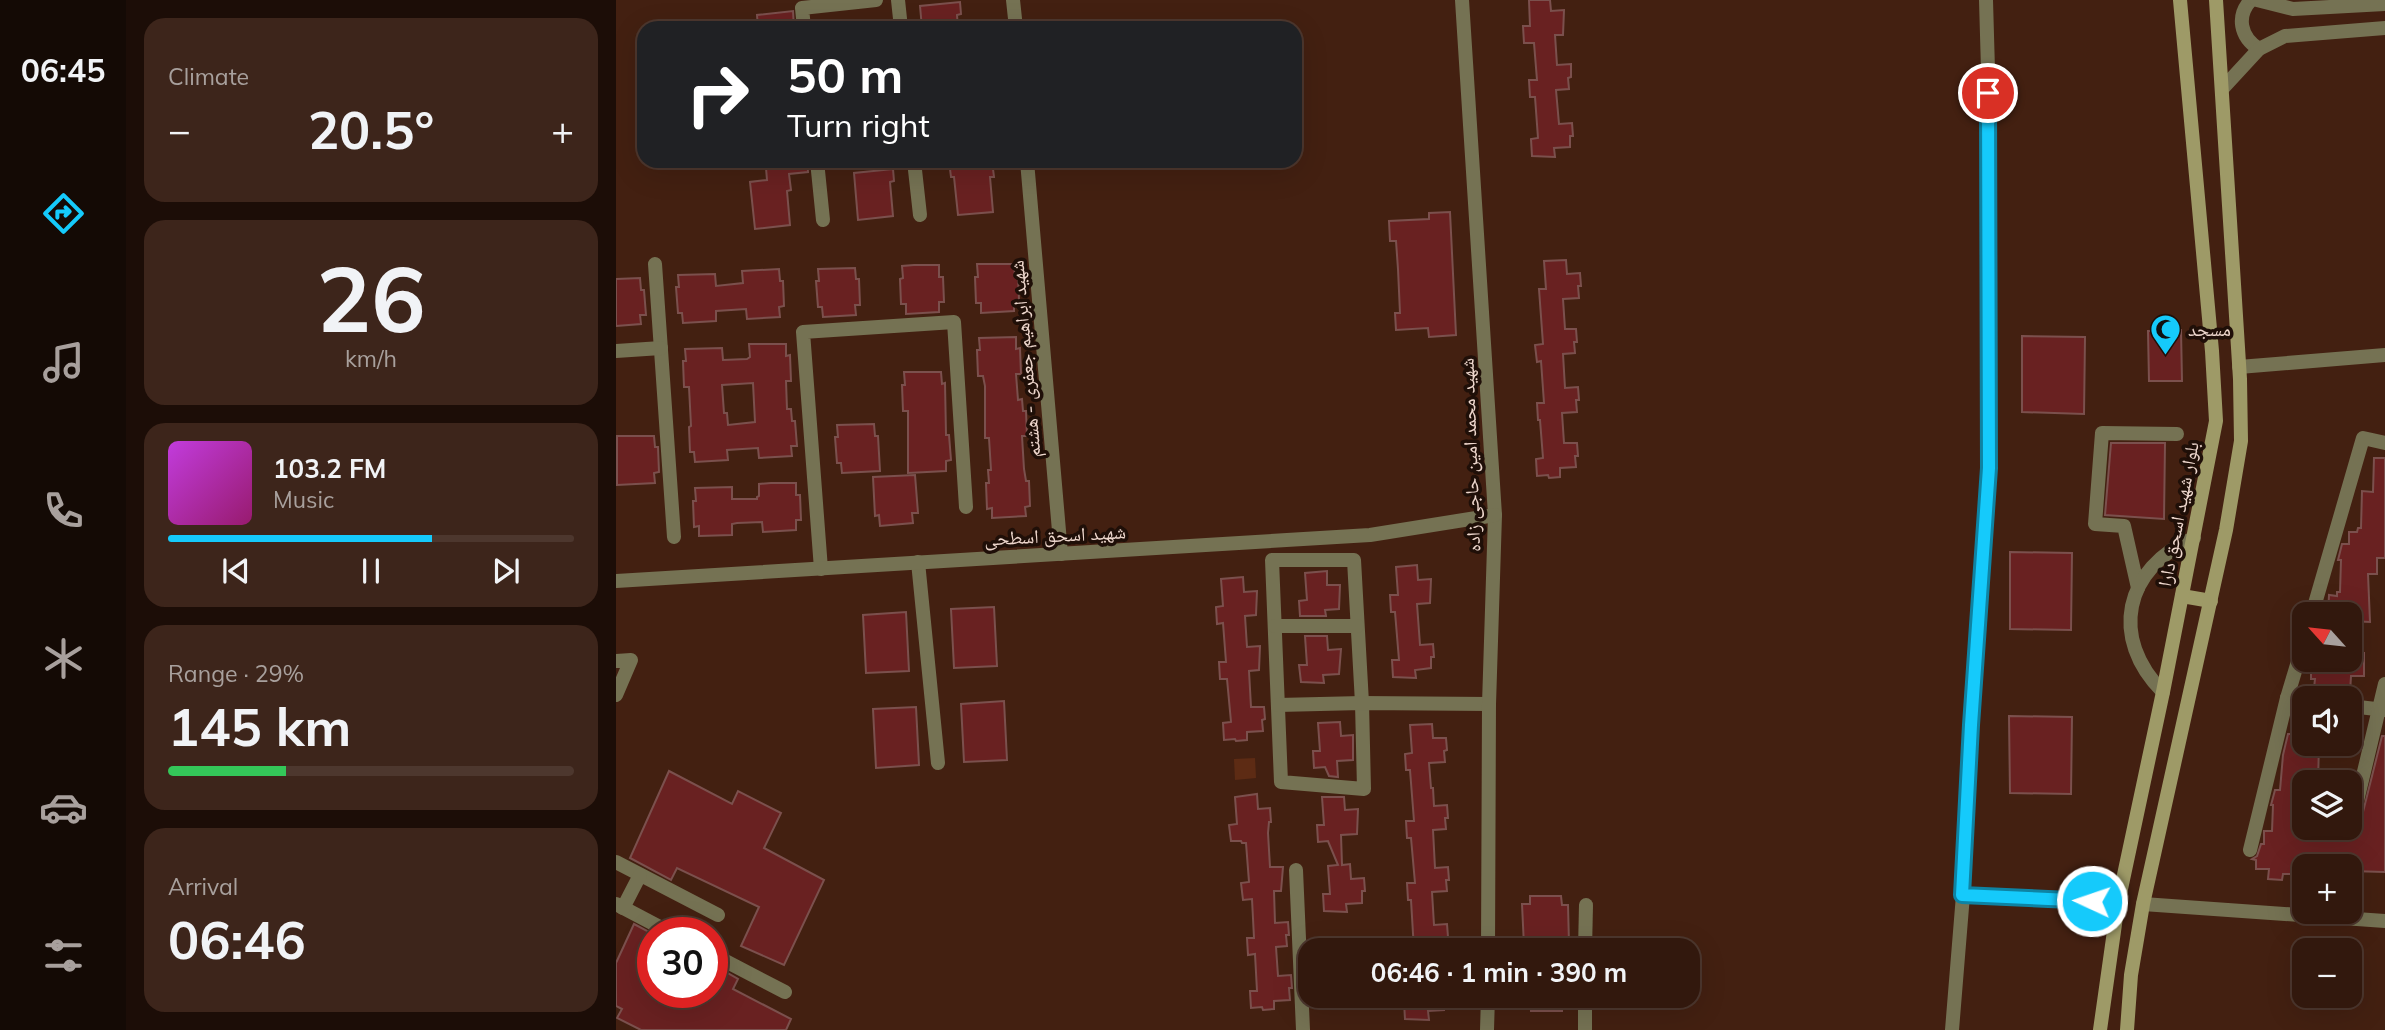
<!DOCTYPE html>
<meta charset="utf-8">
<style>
:root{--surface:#32180d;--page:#3d251b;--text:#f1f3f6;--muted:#a8a09d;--line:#4d372e;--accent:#15cafb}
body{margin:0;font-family:Mulish,"Noto Naskh Arabic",sans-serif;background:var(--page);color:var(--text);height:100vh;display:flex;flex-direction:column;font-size:26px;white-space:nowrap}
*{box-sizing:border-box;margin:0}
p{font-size:23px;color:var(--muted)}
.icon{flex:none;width:38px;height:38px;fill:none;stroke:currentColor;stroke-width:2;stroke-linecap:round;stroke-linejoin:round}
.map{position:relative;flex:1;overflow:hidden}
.panel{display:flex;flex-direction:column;gap:18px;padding:18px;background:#1c0d07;width:490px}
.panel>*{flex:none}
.hud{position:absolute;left:21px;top:21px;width:665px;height:147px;border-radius:21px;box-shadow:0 7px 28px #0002,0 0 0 2px var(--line);background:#202124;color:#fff;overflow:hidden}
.needle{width:46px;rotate:297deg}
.tools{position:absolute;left:1676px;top:602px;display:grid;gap:14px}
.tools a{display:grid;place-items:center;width:70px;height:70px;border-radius:14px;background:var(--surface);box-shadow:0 7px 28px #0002,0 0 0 2px var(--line);font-size:35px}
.speed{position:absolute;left:21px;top:917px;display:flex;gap:14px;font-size:35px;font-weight:700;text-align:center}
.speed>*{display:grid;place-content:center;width:91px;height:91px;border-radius:50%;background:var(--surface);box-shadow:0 7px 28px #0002,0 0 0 2px var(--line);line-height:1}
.speed .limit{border:10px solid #d22;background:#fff;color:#111}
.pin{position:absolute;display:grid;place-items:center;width:60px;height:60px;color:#fff;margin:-30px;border:4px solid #fff;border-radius:50%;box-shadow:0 2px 7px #0007}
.me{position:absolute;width:77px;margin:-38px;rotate:273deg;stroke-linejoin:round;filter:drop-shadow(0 0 5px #0008)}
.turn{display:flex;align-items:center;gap:24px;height:147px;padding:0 35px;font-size:32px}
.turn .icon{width:91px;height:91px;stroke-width:2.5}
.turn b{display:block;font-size:49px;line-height:60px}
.big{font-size:52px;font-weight:700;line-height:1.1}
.panel .tile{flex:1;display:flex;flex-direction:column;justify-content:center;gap:10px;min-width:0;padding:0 24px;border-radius:21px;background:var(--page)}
.panel .dial{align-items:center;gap:0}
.dial b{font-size:91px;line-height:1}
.song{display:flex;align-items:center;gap:21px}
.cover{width:84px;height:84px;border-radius:10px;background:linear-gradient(135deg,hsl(290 70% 55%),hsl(320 70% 35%))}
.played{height:7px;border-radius:4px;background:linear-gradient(90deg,var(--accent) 65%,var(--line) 65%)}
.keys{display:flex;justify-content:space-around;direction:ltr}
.heat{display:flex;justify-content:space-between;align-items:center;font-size:38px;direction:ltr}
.charge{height:10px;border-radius:5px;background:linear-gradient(90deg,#34c759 29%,var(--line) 0)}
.trip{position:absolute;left:682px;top:938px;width:402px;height:70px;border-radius:21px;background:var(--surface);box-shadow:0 7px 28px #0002,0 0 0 2px var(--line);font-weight:700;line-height:70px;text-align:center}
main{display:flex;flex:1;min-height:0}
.dock{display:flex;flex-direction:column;width:126px;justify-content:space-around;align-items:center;background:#140a05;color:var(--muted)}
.dock .icon{width:49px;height:49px}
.dock .selected{color:var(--accent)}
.dock b{font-size:32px;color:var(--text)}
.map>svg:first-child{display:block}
.green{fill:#5d2b14}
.building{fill:#692121;stroke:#7b504d;stroke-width:2;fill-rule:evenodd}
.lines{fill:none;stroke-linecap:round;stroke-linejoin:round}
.minor{stroke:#757253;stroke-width:14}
.tertiary{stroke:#757253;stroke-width:14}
.secondary{stroke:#9e9a67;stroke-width:14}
.route-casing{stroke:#0e83a3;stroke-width:18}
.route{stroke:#15cafb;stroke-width:12}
.labels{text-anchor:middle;stroke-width:7;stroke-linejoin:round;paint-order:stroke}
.poi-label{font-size:19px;fill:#eed7cd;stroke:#1f0f08;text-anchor:start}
.street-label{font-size:19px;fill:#eed7cd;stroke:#1f0f08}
</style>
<main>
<nav class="dock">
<b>06:45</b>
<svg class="icon selected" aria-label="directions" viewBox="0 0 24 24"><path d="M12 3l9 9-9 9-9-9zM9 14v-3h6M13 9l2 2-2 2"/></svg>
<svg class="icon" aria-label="music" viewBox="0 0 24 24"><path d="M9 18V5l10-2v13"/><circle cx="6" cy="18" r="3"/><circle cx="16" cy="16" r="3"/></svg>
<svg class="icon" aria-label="phone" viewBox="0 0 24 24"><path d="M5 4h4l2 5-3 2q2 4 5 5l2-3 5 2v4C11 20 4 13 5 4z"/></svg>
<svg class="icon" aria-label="climate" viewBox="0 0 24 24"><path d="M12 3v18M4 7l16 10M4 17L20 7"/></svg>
<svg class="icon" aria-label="car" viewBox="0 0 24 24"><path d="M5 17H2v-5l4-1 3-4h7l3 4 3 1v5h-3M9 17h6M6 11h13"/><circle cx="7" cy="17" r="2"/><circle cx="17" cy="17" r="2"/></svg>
<svg class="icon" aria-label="filters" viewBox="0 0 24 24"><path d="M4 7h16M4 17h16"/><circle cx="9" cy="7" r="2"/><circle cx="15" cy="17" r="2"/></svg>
</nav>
<section class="panel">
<div class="tile"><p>Climate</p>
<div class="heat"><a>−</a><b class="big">20.5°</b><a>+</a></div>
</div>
<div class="tile dial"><b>26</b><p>km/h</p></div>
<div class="tile">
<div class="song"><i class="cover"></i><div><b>103.2 FM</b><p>Music</p></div></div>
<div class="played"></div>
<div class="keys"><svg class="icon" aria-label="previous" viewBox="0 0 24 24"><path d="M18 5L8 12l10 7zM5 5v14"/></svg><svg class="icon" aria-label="pause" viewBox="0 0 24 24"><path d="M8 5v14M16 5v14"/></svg><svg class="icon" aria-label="next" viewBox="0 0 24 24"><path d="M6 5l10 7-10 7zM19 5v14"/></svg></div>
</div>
<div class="tile"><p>Range · 29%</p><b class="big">145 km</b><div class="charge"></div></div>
<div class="tile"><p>Arrival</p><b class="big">06:46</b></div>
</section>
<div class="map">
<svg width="1769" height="1030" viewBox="0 0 1769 1030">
<rect width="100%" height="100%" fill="#432011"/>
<polygon class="green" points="639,758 640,778 619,780 618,759"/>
<g class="building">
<polygon points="913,0 934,0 935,11 948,10 947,35 939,35 941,65 955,64 955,77 952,78 953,89 940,90 943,124 956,123 957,136 954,136 954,147 938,148 939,157 916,156 915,139 922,138 919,97 914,97 913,80 921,80 918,43 908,43 907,26 914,26"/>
<polygon points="344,2 345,14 341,15 342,28 306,28 304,6"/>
<polygon points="177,11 178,28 142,28 141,15"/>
<polygon points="153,161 191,161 192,172 173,174 175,190 171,191 174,225 139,229 134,182 151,180 150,168 154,167"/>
<polygon points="333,161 376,161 378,177 374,177 377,212 342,215 338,177 335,177"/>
<polygon points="277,169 278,181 274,182 277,216 242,220 238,173"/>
<polygon points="834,212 840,335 813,337 812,328 780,330 779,313 784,313 782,269 780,241 774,241 773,221 813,219 813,213"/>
<polygon points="950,260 951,274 964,273 965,286 962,286 963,298 947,299 949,329 960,329 961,342 958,342 959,353 947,354 949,388 962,387 963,400 960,400 961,412 946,413 948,443 961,443 962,456 959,456 960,467 944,468 944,477 933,478 932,475 921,476 920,459 927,458 924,420 922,420 921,403 928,403 925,361 921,362 919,345 927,344 923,289 930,289 928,261"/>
<polygon points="361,264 398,264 399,276 402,275 403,300 398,301 398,311 365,313 365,303 360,303 359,277 362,277"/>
<polygon points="298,265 323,265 323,277 327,277 328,302 323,302 323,312 290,314 290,304 285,304 284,279 287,278 286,266"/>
<polygon points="239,268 240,279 243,279 244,305 239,305 240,315 207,317 206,307 202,307 200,281 203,281 202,269"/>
<polygon points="163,269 164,281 167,281 168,306 163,307 164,317 131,319 130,309 100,311 100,321 67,323 66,313 62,313 60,287 63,287 62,275 99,274 100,286 127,283 126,271"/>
<polygon points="24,278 25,290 28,290 30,315 24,315 25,324 0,326 0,279"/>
<polygon points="1565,330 1566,381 1533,381 1532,331"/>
<polygon points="1406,336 1469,337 1468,414 1406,412"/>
<polygon points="400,337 400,349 404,348 405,374 400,374 402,400 406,399 407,411 410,411 411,436 406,436 408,469 410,481 413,481 414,506 409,507 410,516 376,518 376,508 371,509 370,483 373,483 372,470 375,470 373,438 369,438 369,386 367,376 362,376 361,350 364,350 363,338"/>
<path d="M133 344H170V356L174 355 175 381H170L171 409H175L176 421H179L181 446H175L176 456 143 458 142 448 111 450 112 460 79 462 78 452H74L73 427 75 426 73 387H68L67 361H70L69 349 106 348 107 360 131 359 134 357ZM137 383 139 422 112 425 111 413H108L106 385Z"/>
<polygon points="288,372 325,372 326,384 329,383 330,435 333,435 335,460 330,461 330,471 292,473 292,411 287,411 286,385 289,385"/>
<polygon points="258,424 259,436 262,436 264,471 226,473 225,463 221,463 219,437 222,437 221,425"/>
<polygon points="1,436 38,436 39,447 42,447 43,472 38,473 39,483 1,485"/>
<polygon points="1495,443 1549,443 1548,519 1489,515"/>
<polygon points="1758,458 1769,458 1769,558 1761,558 1761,574 1752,574 1754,622 1734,621 1734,614 1712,614 1713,595 1721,596 1721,592 1724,592 1725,560 1722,560 1726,544 1733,544 1733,532 1741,532 1742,528 1745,528 1746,491 1757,492"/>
<polygon points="299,475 302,513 296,513 297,523 264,526 263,515 259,516 257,477"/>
<polygon points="155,483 180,483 180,495 184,495 185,520 180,520 180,530 147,532 146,522 121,523 116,524 116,535 83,536 83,526 78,527 77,501 80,501 79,488 116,487 116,499 141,499 141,497 143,496 143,484"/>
<polygon points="1394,552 1456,553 1455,630 1394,629"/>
<polygon points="801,565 802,580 815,579 814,603 801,604 804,645 817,644 818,657 815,657 815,668 799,670 800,678 777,677 776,660 783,660 779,612 775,612 774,595 782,595 780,567"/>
<polygon points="711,571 711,585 724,585 723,609 709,610 710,616 684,616 683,601 691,600 689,573"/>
<polygon points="627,577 628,592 641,591 640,615 629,616 631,647 644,646 643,670 633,671 635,707 648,707 649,719 646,720 647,731 631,732 631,740 620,741 619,739 608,740 607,723 615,722 611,679 604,679 603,662 610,662 607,623 601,624 600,607 607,606 605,579"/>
<polygon points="378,607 381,666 338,668 335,609"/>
<polygon points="290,612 293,671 250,673 247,615"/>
<polygon points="689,636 711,636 712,650 725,649 723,674 707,675 708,683 685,682 683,665 691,665"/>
<polygon points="1734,653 1748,653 1748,676 1735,676 1734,693 1725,693 1725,698 1711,698 1711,688 1698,688 1699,679 1695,679 1695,663 1706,663 1707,660 1734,660"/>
<polygon points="388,701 391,760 348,762 345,704"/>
<polygon points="300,707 303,765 260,768 257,709"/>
<polygon points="1393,716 1456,717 1455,794 1394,793"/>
<polygon points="1675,721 1689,722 1689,744 1703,744 1702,782 1689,782 1689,829 1726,828 1728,832 1733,835 1742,832 1766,736 1769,736 1769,872 1734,871 1734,866 1676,866 1675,874 1667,874 1666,880 1652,879 1653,869 1640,869 1640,860 1636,859 1641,856 1645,844 1648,844 1648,831 1656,831 1657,805 1655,805 1659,790 1664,790 1667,755 1672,734 1675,734"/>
<polygon points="724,722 725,736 737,735 737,760 721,761 722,777 713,776 709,767 698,768 697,751 704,751 702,723"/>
<polygon points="816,724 817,738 830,738 831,750 828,751 829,762 813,763 815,788 817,788 818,806 831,805 832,818 829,818 830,829 817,830 819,868 832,867 833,880 830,880 831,891 816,892 818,925 831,924 832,937 829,937 830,948 798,950 795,900 792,900 791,883 799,883 795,838 791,838 790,821 798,821 794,770 790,770 789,754 796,753 794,725"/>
<polygon points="53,771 116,804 122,791 165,813 148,848 208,880 168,965 125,946 143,907 61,868 55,880 14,858"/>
<polygon points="641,794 642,809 654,808 655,822 653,822 652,833 654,867 667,867 665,891 658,891 659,923 672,922 673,935 670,935 671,946 660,947 662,976 675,975 676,988 673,988 674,1000 658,1001 658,1009 647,1010 646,1007 635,1008 634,991 641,991 639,954 632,955 631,938 638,938 636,899 627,900 625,883 633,882 630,843 626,843 625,841 615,841 613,825 621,824 619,797"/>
<polygon points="706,797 728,797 729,810 742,809 741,834 725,835 726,865 734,864 735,879 748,878 749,891 746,891 746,903 730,904 731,912 708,911 707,894 714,894 712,866 722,865 712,841 702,842 701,825 708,825"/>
<polygon points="914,896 945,896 946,905 952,905 953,944 946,944 946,950 917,950 916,946 908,946 906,904 914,904"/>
<polygon points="18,924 37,934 37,992 96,992 96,977 101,967 122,979 117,989 175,1019 170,1030 25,1030 1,1018 6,1009 0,1006 0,963"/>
<polygon points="801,996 827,996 828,1010 812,1011 813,1020 789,1019 788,1002 802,1001"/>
<polygon points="914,996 946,996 946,1011 915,1011"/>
</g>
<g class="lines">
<g class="minor">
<polyline points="282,0 285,28"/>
<polyline points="1370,0 1374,140 1373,468"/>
<polyline points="188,28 186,8 260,0"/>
<polyline points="201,161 207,220"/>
<polyline points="298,161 304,215"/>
<polyline points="39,264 58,537"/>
<polyline points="0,351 45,348"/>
<polyline points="1623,367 1769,355"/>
<polygon points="656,560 738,560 746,703 748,789 665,782"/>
<polyline points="302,562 322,763"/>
<polyline points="205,569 187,332 338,322 350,507"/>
<polyline points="1522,588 1508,526 1479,524 1486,433 1561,434"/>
<polyline points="1696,614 1747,438 1769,443"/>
<polyline points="659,626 741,626"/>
<polyline points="0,661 15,660 0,695"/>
<path d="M1547 692C1493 638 1508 568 1578 538"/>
<polyline points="1671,698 1689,700"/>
<polyline points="662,705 746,703 873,704"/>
<polyline points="1734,706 1769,710"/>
<polyline points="1735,826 1769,684"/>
<polyline points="1634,850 1671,698 1689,638"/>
<polyline points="0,862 102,915"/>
<polyline points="680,870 687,1030"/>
<polyline points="1347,895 1502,903"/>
<polyline points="0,904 55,933"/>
<polyline points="7,908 24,875"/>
<polyline points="969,950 970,905"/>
<polyline points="96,954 169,992"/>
<polyline points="969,1030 969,996"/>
</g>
<g class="tertiary">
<polyline points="397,0 400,28"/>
<polyline points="846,0 879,515 873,704 872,950"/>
<path d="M1635 0C1620 16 1624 37 1643 49"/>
<polyline points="1641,0 1677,9 1769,4"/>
<polyline points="1607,88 1643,49 1669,36 1769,28"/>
<polyline points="411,161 445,554"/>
<polyline points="0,581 754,535 879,515"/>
<polyline points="1527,904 1769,921"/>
<polyline points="871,1030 872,996"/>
<polyline points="1336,1030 1347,895 1355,725 1373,468"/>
</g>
<g class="secondary">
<polyline points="1566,596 1595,601"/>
<polyline points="1484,1030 1502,903 1547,692 1600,421 1596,351 1564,0"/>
<polyline points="1511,1030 1515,975 1527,904 1610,530 1625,441 1624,379 1600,0"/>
</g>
</g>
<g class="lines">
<defs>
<polyline id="route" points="1372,93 1373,468 1355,725 1346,895 1476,901"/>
</defs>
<use href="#route" class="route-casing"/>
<use href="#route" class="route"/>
</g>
<defs>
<symbol id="mosque-pin" viewBox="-11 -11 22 30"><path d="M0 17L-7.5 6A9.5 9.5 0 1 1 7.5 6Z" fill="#15cafb" stroke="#1f0f08"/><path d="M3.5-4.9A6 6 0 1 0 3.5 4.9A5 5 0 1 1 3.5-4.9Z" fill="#111"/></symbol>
</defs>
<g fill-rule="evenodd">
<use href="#mosque-pin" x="1532" y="312" width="35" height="47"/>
</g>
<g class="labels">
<g class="poi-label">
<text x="1572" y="336">مسجد</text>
</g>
<g class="street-label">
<text transform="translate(409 359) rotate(-95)" y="7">شهید ابراهیم جعفری - هشتم</text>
<text transform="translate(854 455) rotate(-92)" y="7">شهید محمد امین حاجی زاده</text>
<text transform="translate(1562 514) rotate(-79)" y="7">بلوار شهید اسحق دارا</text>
<text transform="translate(439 535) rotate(-3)" y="7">شهید اسحق اسطحی</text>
</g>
</g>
</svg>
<div class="tools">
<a><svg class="needle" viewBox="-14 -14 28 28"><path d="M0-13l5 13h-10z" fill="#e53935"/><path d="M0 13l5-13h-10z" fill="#a8a09d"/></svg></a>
<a><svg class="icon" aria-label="sound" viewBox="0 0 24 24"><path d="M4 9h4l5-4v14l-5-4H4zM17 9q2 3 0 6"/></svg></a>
<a><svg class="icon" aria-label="layers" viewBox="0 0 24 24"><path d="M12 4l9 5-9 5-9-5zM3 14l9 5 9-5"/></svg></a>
<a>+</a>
<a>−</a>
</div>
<div class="speed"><div class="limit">30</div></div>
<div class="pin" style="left:1372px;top:93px;background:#d93025"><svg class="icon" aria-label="arrive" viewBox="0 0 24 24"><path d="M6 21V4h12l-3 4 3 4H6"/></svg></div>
<svg class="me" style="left:1476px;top:901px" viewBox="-20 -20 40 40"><circle r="17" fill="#15cafb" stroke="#fff" stroke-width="3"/><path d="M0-11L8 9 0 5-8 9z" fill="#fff"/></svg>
<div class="trip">06:46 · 1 min · 390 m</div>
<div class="hud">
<div class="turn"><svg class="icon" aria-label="right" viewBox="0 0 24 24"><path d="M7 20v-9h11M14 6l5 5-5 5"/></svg><div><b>50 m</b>Turn right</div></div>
</div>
</div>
</main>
